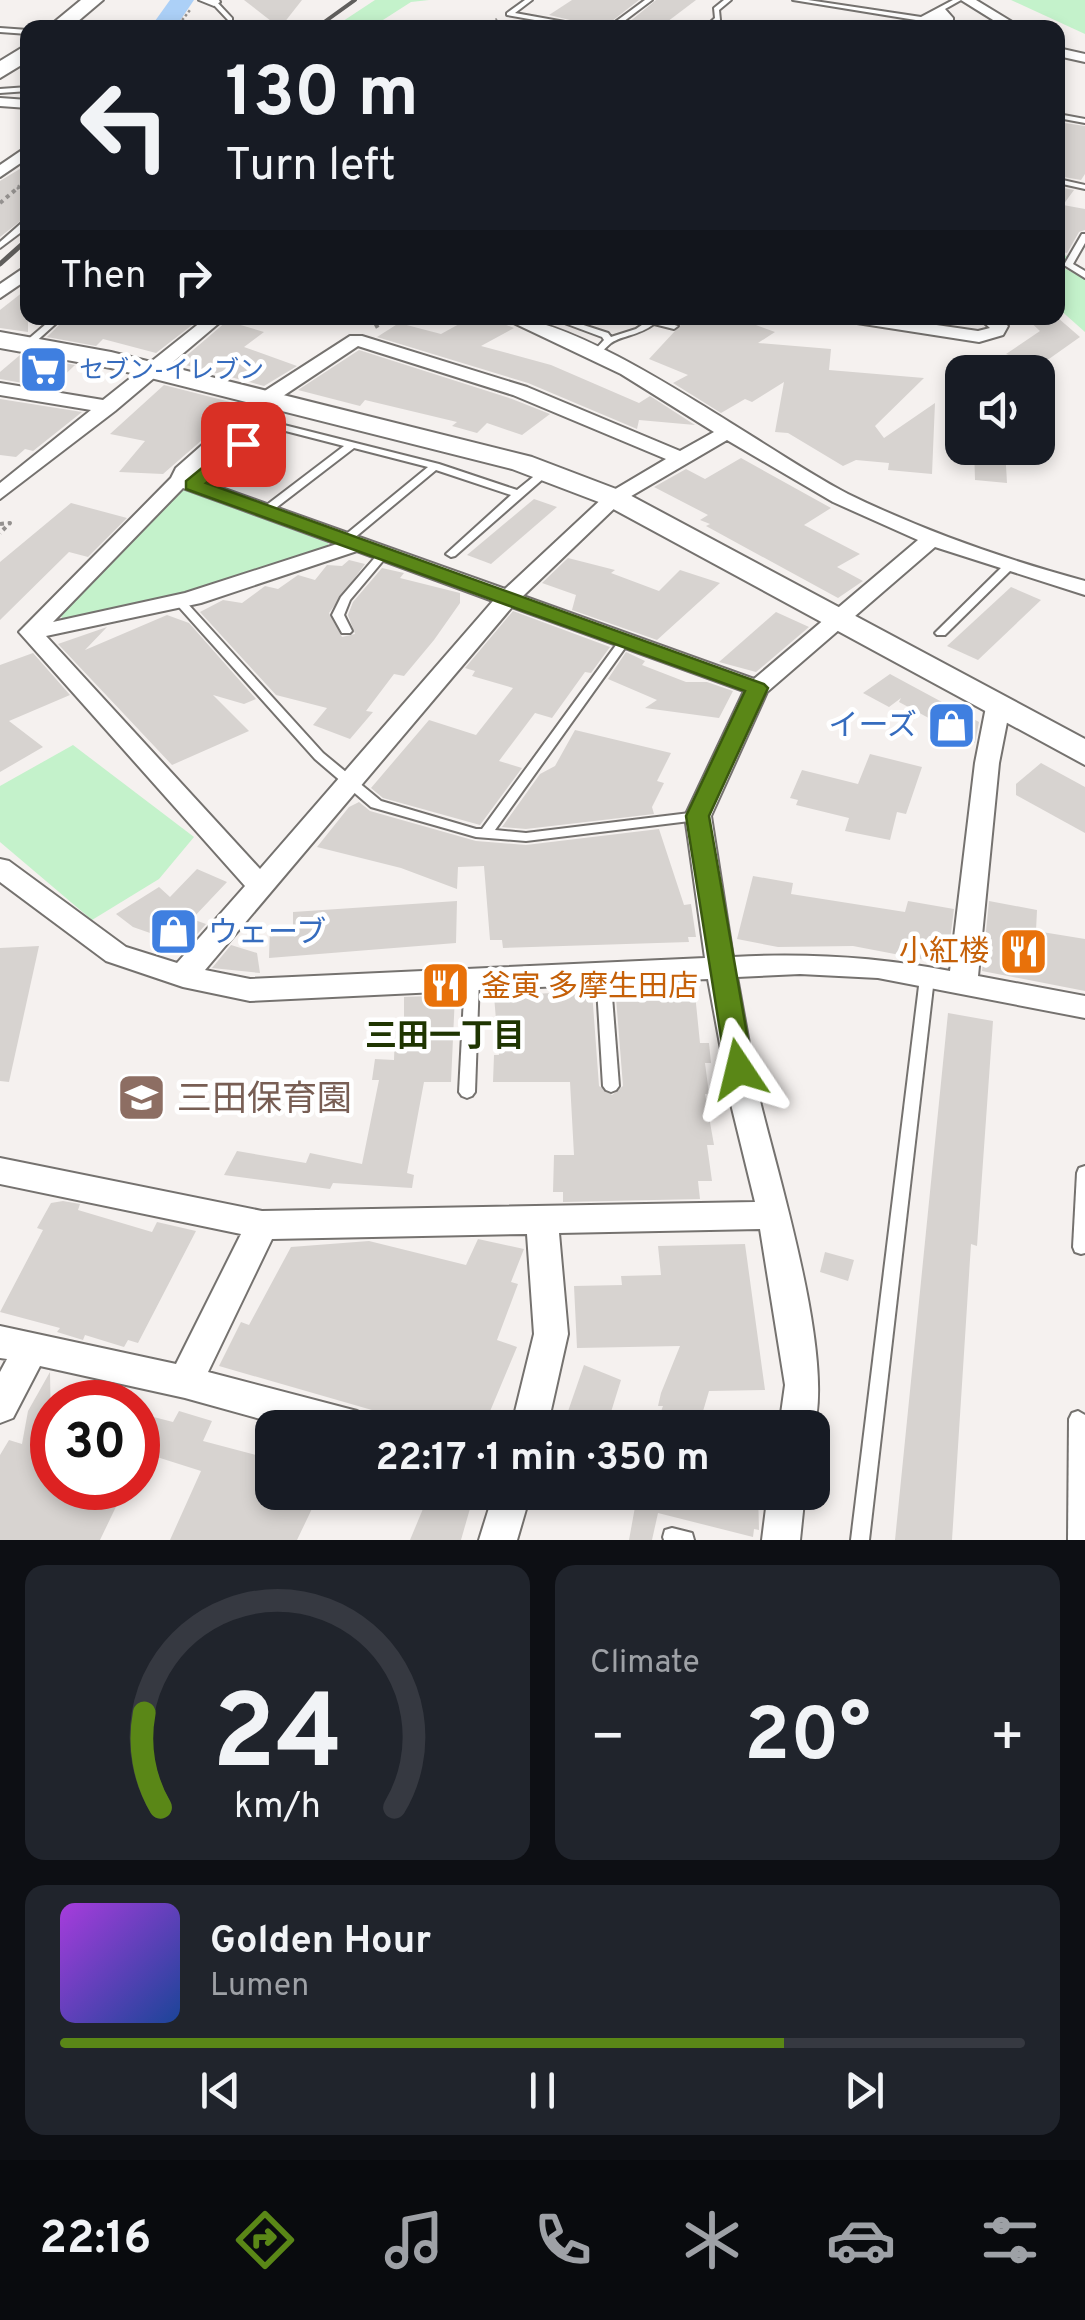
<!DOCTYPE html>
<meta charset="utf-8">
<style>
:root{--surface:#171b24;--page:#20242c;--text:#f1f3f6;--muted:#9ea1a6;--line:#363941;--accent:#5a8717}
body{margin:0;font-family:Overpass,"Noto Sans JP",sans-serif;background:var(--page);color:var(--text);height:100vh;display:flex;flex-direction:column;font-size:38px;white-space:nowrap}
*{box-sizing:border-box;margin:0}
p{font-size:32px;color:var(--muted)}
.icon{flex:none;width:55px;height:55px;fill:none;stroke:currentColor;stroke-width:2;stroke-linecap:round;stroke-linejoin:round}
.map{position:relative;height:1540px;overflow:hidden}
.sheet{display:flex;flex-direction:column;gap:25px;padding:25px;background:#0d0f14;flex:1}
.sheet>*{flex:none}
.guide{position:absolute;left:20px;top:20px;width:1045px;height:305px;border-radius:20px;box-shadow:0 5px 15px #0003;background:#171b24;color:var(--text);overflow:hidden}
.controls{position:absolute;left:945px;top:355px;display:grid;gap:20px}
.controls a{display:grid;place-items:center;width:110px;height:110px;border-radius:20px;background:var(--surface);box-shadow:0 5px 15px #0003;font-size:50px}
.speed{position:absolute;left:30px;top:1380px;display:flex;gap:20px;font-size:50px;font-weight:700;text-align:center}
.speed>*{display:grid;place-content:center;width:130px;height:130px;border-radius:50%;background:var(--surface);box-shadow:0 5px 15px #0003;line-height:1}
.speed .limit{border:15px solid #d22;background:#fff;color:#111}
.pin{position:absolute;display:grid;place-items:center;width:85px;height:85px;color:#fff;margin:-42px;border-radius:20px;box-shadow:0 5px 15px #0006}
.me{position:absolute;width:110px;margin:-55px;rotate:350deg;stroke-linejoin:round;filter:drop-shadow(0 0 8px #0008)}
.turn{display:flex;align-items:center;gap:35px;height:210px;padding:0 40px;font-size:45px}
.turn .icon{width:130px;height:130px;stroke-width:2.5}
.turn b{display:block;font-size:70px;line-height:85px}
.then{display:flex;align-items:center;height:95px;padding:0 40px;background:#0003;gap:20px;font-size:38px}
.big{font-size:75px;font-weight:700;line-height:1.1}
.sheet .card{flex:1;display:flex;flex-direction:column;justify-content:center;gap:15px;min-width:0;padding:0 35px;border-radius:20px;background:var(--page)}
.sheet .dial{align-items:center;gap:0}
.dial svg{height:260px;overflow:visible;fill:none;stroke:var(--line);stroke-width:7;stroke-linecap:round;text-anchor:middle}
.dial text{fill:var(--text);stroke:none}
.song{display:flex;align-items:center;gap:30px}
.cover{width:120px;height:120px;border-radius:15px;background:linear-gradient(135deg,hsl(280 70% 55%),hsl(220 70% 35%))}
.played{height:10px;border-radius:5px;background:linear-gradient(90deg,var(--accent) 75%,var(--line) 75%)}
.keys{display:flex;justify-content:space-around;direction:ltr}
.heat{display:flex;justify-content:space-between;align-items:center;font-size:55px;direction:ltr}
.sheet .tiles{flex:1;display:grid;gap:25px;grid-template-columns:1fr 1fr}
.card:last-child{grid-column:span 2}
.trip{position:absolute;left:255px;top:1410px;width:575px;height:100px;border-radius:20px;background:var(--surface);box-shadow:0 5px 15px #0003;font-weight:700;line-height:100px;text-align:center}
.dock{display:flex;height:160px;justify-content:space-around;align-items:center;background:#090b0e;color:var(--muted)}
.dock .icon{width:70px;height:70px}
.dock .current{color:var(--accent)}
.dock b{font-size:45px;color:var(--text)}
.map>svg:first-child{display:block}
.green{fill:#c4f2cb}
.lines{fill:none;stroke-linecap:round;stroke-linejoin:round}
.river{fill:#acd0f7;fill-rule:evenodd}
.building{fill:#d7d3d0}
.lane-casing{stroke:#75726f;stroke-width:4}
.street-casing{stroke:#75726f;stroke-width:4}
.secondary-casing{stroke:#75726f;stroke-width:4}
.primary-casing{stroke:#75726f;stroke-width:4}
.path-far1{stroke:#94918f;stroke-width:2.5;stroke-dasharray:2.5 2.5;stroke-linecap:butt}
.path{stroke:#94918f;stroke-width:4;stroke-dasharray:4 4;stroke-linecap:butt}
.lane{fill:#fff;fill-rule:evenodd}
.street{fill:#fff;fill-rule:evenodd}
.secondary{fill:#fff;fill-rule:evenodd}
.primary{fill:#fff;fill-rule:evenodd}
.rail-far1{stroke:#605e5c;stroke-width:4}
.rail{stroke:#605e5c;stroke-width:5}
.route{fill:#5a8717;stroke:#3a580f;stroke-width:2.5}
.labels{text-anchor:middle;stroke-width:9;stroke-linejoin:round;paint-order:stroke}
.far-shop-label{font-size:25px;fill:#366cbe;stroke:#fff;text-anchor:start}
.shop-label{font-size:30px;fill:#366cbe;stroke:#fff;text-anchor:end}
.food-label{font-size:30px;fill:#c56008;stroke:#fff;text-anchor:end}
.neighbourhood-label{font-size:32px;font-weight:bold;fill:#1f3501;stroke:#fff}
.near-education-label{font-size:35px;fill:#785e54;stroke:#fff;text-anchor:start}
</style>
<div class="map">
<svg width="1085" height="1540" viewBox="0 0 1085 1540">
<rect width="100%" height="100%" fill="#f5f1ef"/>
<g class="green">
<polygon points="375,0 429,0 411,2 372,27 334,27"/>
<polygon points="1011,0 1085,0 1085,34"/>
<polygon points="1058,253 1067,256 1064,268 1085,279 1085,332 1058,308"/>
<polygon points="186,490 328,543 328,551 135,611 66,623 60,615 178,492"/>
<polygon points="73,745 194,837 159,879 92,920 0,842 0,786"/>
</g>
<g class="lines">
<polygon class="river" points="170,0 194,0 175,28 150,28"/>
</g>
<g class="building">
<polygon points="244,0 302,0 280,28"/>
<polygon points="572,0 639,0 603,28 549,15"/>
<polygon points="656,0 696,0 659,28 622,28"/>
<polygon points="1058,122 1085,126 1085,174 1081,180 1058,176"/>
<polygon points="28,164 28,215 0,237 0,181"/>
<polygon points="1058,187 1074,190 1063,205 1085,209 1085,230 1079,232 1067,253 1058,251"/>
<polygon points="28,288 28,332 0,328 0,310"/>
<polygon points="66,318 108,324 117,318 201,318 156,353 103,339 96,346 47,337"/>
<polygon points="470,318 489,318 514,328 481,346 551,365 639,403 650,396 695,425 639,420 637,429 528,383 377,337 399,323 441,334"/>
<polygon points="687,318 737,318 775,332 758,343 831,349 829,370 924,378 875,426 884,438 935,403 932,474 888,470 889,463 856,460 843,466 788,433 775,432 784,382 752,402 745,399 721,413 673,383 688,375 649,359"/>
<polygon points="1026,318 1058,318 1080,337 1039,366 1006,354 1040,331"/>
<polygon points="227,321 264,332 244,347 297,366 264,386 178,363"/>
<polygon points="359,350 512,399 550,414 522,435 487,423 477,433 452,426 457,422 365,400 360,406 298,390"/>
<polygon points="20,355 75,365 51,388 0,379 0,372"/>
<polygon points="164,385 242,405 163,474 119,472 145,441 110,434"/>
<polygon points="0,399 82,412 33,451 25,449 16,457 0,455"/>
<polygon points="974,448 1005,448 1007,483 975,480"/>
<polygon points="741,458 831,508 804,525 860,554 837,567 863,581 838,598 706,526 710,524 700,520 708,515 654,487 686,469 705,479"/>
<polygon points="534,499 557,507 491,564 467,555"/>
<polygon points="71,503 127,518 88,557 69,552 0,620 0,562"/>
<polygon points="568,558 615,570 611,573 659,591 680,570 720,583 657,640 572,610 576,595 542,583"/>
<polygon points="349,560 365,564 329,613 342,637 355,634 348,615 353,602 382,568 404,573 400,578 460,593 460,603 434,640 404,676 394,674 366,711 373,712 350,739 313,725 327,708 276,695 200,612 223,600 242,603 265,586 278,589 298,575 315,580 327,565 342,566"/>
<polygon points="1011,587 1041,600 978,660 947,646"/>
<polygon points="513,611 610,647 591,673 585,672 552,718 535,713 499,761 522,768 480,825 383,798 371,788 429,720 476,735 513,688 472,676 475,671 465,668"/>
<polygon points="776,612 809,627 756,672 719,662"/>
<polygon points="167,615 189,623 256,699 244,704 213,695 249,731 172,765 58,644 107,627 85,650"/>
<polygon points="626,652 645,661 642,665 686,682 707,682 733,691 719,718 645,708 657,700 608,679"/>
<polygon points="33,653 70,695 9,721 43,747 0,772 0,665"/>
<polygon points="890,674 979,722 975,743 899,702 901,698 889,707 863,693"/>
<polygon points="575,730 671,753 657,781 664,783 652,807 654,814 526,829 502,827 540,774 555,766"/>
<polygon points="870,754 922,767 906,814 897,812 890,840 845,831 849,818 796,805 798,800 790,798 802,770 858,784"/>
<polygon points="1041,763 1085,787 1085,833 1016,795 1016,784"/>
<polygon points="359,802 370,811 476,841 526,845 659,829 684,905 691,904 696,937 688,937 689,942 503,948 502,940 490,940 484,866 458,867 457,889 401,868 317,847 349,807"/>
<polygon points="197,869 227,882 192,919 206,924 187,946 133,927 116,914 159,887 170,897"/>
<polygon points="753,876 793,883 791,894 905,912 908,901 954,909 947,964 853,946 778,947 737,939"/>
<polygon points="457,901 456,943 269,958 270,927 293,925 293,912"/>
<polygon points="989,901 1037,910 1036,931 1085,939 1085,991 982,971"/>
<polygon points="231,945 257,953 260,973 212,968"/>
<polygon points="39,946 9,1082 0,1081 0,948"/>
<polygon points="694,984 700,1043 709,1043 711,1063 705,1063 709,1094 705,1094 714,1145 707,1145 712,1181 698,1181 700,1199 563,1202 563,1192 553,1192 554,1155 574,1155 570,1082 493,1082 494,1055 499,1055 494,996 592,991 599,1086 612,1095 623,1086 616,998 663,997 662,985"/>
<polygon points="455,995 451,1082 424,1082 407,1173 414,1175 412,1188 333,1183 330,1189 224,1175 237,1151 306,1163 310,1153 362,1164 379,1080 372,1080 375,1059 394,1060 395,1031 404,1031 404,997"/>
<polygon points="948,1013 993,1021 977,1246 971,1244 952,1540 895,1540"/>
<polygon points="63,1201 80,1204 78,1210 152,1232 157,1222 196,1231 138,1343 128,1340 124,1347 85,1335 83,1340 57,1332 60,1328 0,1312 43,1230 37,1228 51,1203"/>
<polygon points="478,1239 524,1249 511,1282 518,1284 497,1340 517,1347 483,1428 461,1428 420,1414 417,1423 219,1366 241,1322 249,1325 291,1247 369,1241 466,1265"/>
<polygon points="745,1244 765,1390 709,1391 698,1428 655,1428 663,1406 658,1406 661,1393 680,1346 577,1348 574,1286 622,1285 621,1276 661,1275 658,1246"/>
<polygon points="825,1252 854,1260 848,1281 820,1272"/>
<polygon points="584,1365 621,1380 606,1428 564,1423"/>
<polygon points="50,1372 52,1488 125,1488 100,1540 0,1540 0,1455 9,1440 22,1444 28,1411"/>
<polygon points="179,1411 212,1421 203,1441 271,1459 257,1492 320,1492 297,1540 170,1540 201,1471 138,1451 138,1413 173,1422"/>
<polygon points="430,1492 456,1492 473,1498 461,1540 410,1540"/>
<polygon points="607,1492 758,1492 759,1530 754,1529 753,1537 658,1513 652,1540 629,1540 635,1507 606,1500"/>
</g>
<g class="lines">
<defs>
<g id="lane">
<polygon points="525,0 532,0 515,13 598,28 580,28 507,15 507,13"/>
<polygon points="645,0 652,0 615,28 607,28"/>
<polygon points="724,0 731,0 719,10 720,20 712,28 704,28 715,18 714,8"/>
<polygon points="793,0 808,0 921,17 953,0 961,0 945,9 953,18 953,20 928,22"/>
<polygon points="212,1 216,1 232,18 232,20 228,20 212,3"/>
<polygon points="0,28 28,30 28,34 0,32"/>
<polygon points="28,87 28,91 0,93 0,89"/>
<polygon points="1058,114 1085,119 1085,123 1058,118"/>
<polygon points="1058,179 1085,185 1085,189 1058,183"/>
<polygon points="25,220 28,220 28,227 0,248 0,242"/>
<polygon points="1082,234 1085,234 1085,243 1073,264 1085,271 1085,278 1064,265"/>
<polygon points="53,318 62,318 31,346 25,346 25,342"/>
<path d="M551 318H562L608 333 611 337 636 329 652 318 678 326 674 329 654 324C638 336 623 335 611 343 606 347 602 352 597 356L592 353 604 340 602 337Z"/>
<polygon points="268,421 439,464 517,490 543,469 551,469 552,471 455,556 451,557 446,554 511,495 436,470 347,544 343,545 338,542 339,540 428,467 354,448 268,514 260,514 260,510 344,446 270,427 197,487 189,487 189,483"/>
<polygon points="382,553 387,556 350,600 344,615 352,631 350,633 342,633 332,615 341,597 378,554"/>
<polygon points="1008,564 1013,567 1012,569 945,635 937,635 935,633 937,631 1004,565"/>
<polygon points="183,602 187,603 323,753 381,801 476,829 482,829 619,641 627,641 629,643 627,645 495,830 526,833 698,812 704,816 698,820 526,841 476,837 371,807 315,759 179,607 177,605"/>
<polygon points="603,966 608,967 610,971 619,1086 616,1090 611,1092 606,1090 603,1086 596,971 598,967"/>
<polygon points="472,973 477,974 479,978 475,1092 472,1096 467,1098 462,1096 459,1092 465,978 467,974"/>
<polygon points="927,973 932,974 934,978 869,1540 851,1540 920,978 922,974"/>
<polygon points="1085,1166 1085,1253 1081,1254 1075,1252 1073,1247 1077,1173 1079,1168"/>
<polygon points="1078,1411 1085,1415 1085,1540 1068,1540 1069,1419 1072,1413"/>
<polygon points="672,1528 692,1533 694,1540 664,1540 663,1537 665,1530"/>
</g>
<g id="street">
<polygon points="199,0 219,0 220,2 214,6"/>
<polygon points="961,0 976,0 1022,28 1006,28"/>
<polygon points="1058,48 1085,54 1085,62 1058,56"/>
<polygon points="0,98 28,100 28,108 0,106"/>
<polygon points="28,146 28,158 0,177 0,165"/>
<polygon points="28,265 28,279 0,298 0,284"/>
<polygon points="206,318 225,318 115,411 0,499 0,483 91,410 0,395 0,383 103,400"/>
<path d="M503 318C582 313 768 453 848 494 924 531 1004 559 1085 581V595L935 547 767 692 711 816 733 957C807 953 877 957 950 971L975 763 986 707 998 699 1006 702 1010 707 999 763 978 976 1085 996V1018L878 978 800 974 737 977C745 1020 752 1063 761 1105 779 1179 837 1367 812 1434V1428H779L785 1385 760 1229 559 1233 568 1334 547 1428H511L534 1334 527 1234 272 1239 208 1372 357 1411 370 1416 375 1428H293L185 1398 40 1366 13 1418 0 1423V1372L7 1359 0 1358V1326L176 1364 241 1234 0 1184V1158L262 1211 755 1202 731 1104 708 979 250 1001 183 987 106 961 0 882V859L9 861 126 947 177 963 245 886 19 632 171 478 176 468 260 394 350 336H362L527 387 680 451 714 432 621 374ZM358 346 513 395 666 459 607 494 505 589 191 477 274 402ZM727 440 833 502 918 540 754 679 523 596 621 502ZM183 488 337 544 185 593 53 622ZM357 551 493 601 260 869 46 636 201 603ZM512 607 744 691 685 816 705 958 250 979 205 970Z"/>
<polygon points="848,318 888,318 978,331 990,328 979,318 998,318 1008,326 1003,335 979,342 857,323"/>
<polygon points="494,1492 531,1492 517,1540 479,1540"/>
<polygon points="768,1492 805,1492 800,1540 762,1540"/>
</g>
<polygon id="secondary" points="0,332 111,352 532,457 624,492 1085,739 1085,765 604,504 512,469 111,368 0,348"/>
<g id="primary">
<polygon points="81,0 103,0 70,28 47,28"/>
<polygon points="28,44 28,61 0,78 0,61"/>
</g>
</defs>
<use href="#lane" class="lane-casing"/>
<use href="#street" class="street-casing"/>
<use href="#secondary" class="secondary-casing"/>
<use href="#primary" class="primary-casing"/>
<g class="path-far1">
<polyline points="176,28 190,10"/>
<polyline points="483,28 497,19"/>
<polyline points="17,189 28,179"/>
</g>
<g class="path">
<polyline points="0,203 20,186"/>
<polyline points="375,327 391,318"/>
<polyline points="0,524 10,523 0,533"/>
</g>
<use href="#lane" class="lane"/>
<use href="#street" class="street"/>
<use href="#secondary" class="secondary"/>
<use href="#primary" class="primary"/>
<polyline class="rail-far1" points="316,28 355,0"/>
<polyline class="rail" points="0,264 28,239"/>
</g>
<polygon class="route" points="236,440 252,444 206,483 764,684 768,688 709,816 753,1069 749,1077 739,1080 726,1069 686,816 745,691 186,489 186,481"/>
<defs>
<symbol id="supermarket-square" viewBox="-11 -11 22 22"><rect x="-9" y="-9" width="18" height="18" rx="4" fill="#3f7fe0" stroke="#fff"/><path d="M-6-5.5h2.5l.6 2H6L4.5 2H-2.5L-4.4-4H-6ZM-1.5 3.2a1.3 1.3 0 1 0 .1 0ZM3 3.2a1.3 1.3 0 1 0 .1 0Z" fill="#fff"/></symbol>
<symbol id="shop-square" viewBox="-11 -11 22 22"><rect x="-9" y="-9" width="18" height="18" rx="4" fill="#3f7fe0" stroke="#fff"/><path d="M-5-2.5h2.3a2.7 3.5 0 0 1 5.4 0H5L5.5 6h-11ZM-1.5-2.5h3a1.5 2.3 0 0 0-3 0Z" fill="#fff"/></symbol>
<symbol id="restaurant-square" viewBox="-11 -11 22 22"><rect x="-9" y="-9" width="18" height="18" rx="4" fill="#e8710a" stroke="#fff"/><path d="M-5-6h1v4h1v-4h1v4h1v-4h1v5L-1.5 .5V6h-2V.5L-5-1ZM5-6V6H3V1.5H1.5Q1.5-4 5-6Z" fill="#fff"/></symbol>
<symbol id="school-square" viewBox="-11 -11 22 22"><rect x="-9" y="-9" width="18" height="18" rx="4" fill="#8d6e63" stroke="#fff"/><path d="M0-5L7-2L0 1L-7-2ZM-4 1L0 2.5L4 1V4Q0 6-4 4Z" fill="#fff"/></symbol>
</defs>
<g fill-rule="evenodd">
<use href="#supermarket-square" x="16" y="342" width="55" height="55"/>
<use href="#shop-square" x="924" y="698" width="55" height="55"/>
<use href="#shop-square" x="146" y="904" width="55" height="55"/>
<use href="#restaurant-square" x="996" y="924" width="55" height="55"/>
<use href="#restaurant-square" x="418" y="958" width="55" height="55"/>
<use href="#school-square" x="114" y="1070" width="55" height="55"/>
</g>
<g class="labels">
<g class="far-shop-label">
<text x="79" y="378">セブン-イレブン</text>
</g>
<g class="shop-label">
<text x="917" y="735">イーズ</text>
<text x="208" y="942" text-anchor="start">ウェーブ</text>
</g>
<g class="food-label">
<text x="989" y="961">小紅楼</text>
<text x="481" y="996" text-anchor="start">釜寅 多摩生田店</text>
</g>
<g class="neighbourhood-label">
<text x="445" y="1046">三田一丁目</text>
</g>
<g class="near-education-label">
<text x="177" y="1110">三田保育園</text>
</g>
</g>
</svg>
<div class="controls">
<a><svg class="icon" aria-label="sound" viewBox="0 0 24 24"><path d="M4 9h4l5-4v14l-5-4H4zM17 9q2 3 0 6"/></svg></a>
</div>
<div class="speed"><div class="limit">30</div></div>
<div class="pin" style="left:243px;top:444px;background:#d93025"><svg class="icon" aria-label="arrive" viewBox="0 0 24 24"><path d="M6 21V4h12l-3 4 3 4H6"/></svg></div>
<svg class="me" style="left:739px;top:1069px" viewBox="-20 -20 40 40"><path d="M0-17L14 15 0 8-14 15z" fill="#5a8717" stroke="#fff" stroke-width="4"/></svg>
<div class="trip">22:17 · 1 min · 350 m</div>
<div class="guide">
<div class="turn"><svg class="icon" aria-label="left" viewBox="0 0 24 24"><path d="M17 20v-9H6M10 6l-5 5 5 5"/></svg><div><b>130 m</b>Turn left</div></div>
<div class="then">Then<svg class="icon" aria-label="right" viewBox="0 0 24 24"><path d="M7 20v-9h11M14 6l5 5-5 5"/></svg></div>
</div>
</div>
<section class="sheet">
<div class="tiles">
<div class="card dial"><svg viewBox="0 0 100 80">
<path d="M14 69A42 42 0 1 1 86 69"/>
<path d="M14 69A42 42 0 0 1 9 40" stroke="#5a8717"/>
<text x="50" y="56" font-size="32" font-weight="700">24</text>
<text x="50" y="72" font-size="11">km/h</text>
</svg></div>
<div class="card"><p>Climate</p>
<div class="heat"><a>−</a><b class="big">20°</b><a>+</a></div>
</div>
<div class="card">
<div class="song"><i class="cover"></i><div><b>Golden Hour</b><p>Lumen</p></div></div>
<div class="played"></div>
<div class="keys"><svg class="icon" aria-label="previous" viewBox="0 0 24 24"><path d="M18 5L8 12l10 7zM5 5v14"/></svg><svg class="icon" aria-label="pause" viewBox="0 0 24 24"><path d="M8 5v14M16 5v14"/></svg><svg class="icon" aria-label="next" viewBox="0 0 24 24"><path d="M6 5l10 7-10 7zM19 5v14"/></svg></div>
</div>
</div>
</section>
<nav class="dock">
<b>22:16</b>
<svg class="icon current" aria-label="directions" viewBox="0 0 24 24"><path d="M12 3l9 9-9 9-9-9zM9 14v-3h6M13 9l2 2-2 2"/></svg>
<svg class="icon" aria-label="music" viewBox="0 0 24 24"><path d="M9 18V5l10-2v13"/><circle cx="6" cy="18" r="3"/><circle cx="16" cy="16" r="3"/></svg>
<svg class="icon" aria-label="phone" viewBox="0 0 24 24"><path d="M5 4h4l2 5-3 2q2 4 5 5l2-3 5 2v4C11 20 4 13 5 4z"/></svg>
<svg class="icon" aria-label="climate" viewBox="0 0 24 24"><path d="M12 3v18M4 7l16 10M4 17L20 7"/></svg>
<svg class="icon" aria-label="car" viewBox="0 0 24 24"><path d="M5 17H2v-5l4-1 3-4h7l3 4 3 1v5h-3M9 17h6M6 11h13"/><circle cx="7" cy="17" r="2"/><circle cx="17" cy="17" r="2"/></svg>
<svg class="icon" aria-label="filters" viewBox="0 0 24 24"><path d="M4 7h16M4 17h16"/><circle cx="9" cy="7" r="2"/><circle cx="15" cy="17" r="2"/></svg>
</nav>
